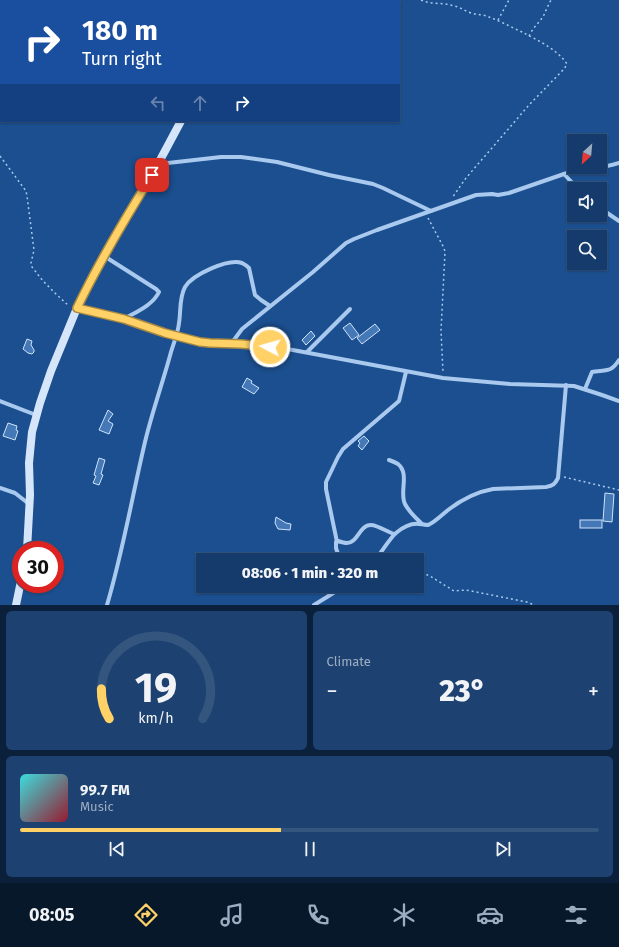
<!DOCTYPE html>
<meta charset="utf-8">
<style>
:root{--surface:#143b6b;--page:#1d4271;--text:#f1f3f6;--muted:#9dadc1;--line:#33557e;--accent:#ffd166}
body{margin:0;font-family:"Fira Sans",sans-serif;background:var(--page);color:var(--text);height:100vh;display:flex;flex-direction:column;font-size:15px;white-space:nowrap}
*{box-sizing:border-box;margin:0}
p{font-size:13px;color:var(--muted)}
.icon{flex:none;width:22px;height:22px;fill:none;stroke:currentColor;stroke-width:2;stroke-linecap:round;stroke-linejoin:round}
.map{position:relative;height:605px;overflow:hidden}
.panel{display:flex;flex-direction:column;gap:6px;padding:6px;background:#0b203b;flex:1}
.panel>*{flex:none}
.guide{position:absolute;left:0px;top:0px;width:400px;height:122px;box-shadow:0 1px 3px #0004,0 0 0 1px var(--line);background:#1a4fa0;color:#fff;overflow:hidden}
.needle{width:26px;rotate:206deg}
.tools{position:absolute;left:567px;top:134px;display:grid;gap:8px}
.tools a{display:grid;place-items:center;width:40px;height:40px;border-radius:0px;background:var(--surface);box-shadow:0 1px 3px #0004,0 0 0 1px var(--line);font-size:20px}
.speed{position:absolute;left:12px;top:541px;display:flex;gap:8px;font-size:20px;font-weight:700;text-align:center}
.speed>*{display:grid;place-content:center;width:52px;height:52px;border-radius:50%;background:var(--surface);box-shadow:0 1px 3px #0004,0 0 0 1px var(--line);line-height:1}
.speed .limit{border:6px solid #d22;background:#fff;color:#111}
.pin{position:absolute;display:grid;place-items:center;width:34px;height:34px;color:#fff;margin:-17px;border-radius:8px;box-shadow:0 2px 6px #0006}
.me{position:absolute;width:44px;margin:-22px;rotate:276deg;stroke-linejoin:round;filter:drop-shadow(0 0 3px #0008)}
.turn{display:flex;align-items:center;gap:14px;height:84px;padding:0 16px;font-size:18px}
.turn .icon{width:52px;height:52px;stroke-width:2.5}
.turn b{display:block;font-size:28px;line-height:34px}
.lanes{display:flex;align-items:center;height:38px;padding:0 16px;background:#0003;justify-content:center;gap:20px;direction:ltr}
.lanes .off{opacity:.35}
.big{font-size:30px;font-weight:800;line-height:1.1}
.panel .tile{flex:1;display:flex;flex-direction:column;justify-content:center;gap:6px;min-width:0;padding:0 14px;border-radius:6px;background:var(--page)}
.panel .dial{align-items:center;gap:0}
.dial svg{height:104px;overflow:visible;fill:none;stroke:var(--line);stroke-width:7;stroke-linecap:round;text-anchor:middle}
.dial text{fill:var(--text);stroke:none}
.song{display:flex;align-items:center;gap:12px}
.cover{width:48px;height:48px;border-radius:6px;background:linear-gradient(135deg,hsl(180 70% 55%),hsl(350 70% 35%))}
.played{height:4px;border-radius:2px;background:linear-gradient(90deg,var(--accent) 45%,var(--line) 45%)}
.keys{display:flex;justify-content:space-around;direction:ltr}
.heat{display:flex;justify-content:space-between;align-items:center;font-size:22px;direction:ltr}
.panel .tiles{flex:1;display:grid;gap:6px;grid-template-columns:1fr 1fr}
.tile:last-child{grid-column:span 2}
.trip{position:absolute;left:196px;top:553px;width:228px;height:40px;border-radius:0px;background:var(--surface);box-shadow:0 1px 3px #0004,0 0 0 1px var(--line);font-weight:800;line-height:40px;text-align:center}
.menu{display:flex;height:64px;justify-content:space-around;align-items:center;background:#08182b;color:var(--muted)}
.menu .icon{width:28px;height:28px}
.menu .active{color:var(--accent)}
.menu b{font-size:18px;color:var(--text)}
.map>svg:first-child{display:block}
.building{fill:#4478b7;stroke:#cfe3fa}
.lines{fill:none;stroke-linecap:round;stroke-linejoin:round}
.path{stroke:#a9c9ee;stroke-width:1.5;stroke-dasharray:2 3;stroke-linecap:butt}
.street{stroke:#a9c9ee;stroke-width:4}
.secondary{stroke:#d6e6fa;stroke-width:8}
.route-casing{stroke:#a68842;stroke-width:10}
.route{stroke:#ffd166;stroke-width:7}
</style>
<div class="map">
<svg width="619" height="605" viewBox="0 0 619 605">
<rect width="100%" height="100%" fill="#1b4f8f"/>
<g class="building">
<polygon points="350,323 359,335 352,340 343,328"/>
<polygon points="375,324 380,330 362,344 357,338"/>
<polygon points="311,331 315,336 306,345 302,340"/>
<polygon points="27,339 32,341 31,345 34,350 34,352 32,354 28,353 23,349"/>
<polygon points="247,378 252,381 251,383 259,388 254,394 242,387"/>
<polygon points="108,410 113,414 108,421 113,424 109,434 99,430"/>
<polygon points="8,423 17,426 16,430 18,431 15,440 3,436"/>
<polygon points="364,436 369,441 362,450 358,446 360,443 358,441"/>
<polygon points="99,458 105,460 101,474 103,475 99,485 93,483 96,476 94,475"/>
<polygon points="605,493 614,494 612,522 603,521"/>
<polygon points="276,517 286,523 291,524 290,530 278,529 275,523"/>
<rect x="580" y="520" width="22" height="8"/>
</g>
<g class="lines">
<g class="path">
<polyline points="288,0 289,1"/>
<path d="M421 0C432 5 443 2 454 6 460 7 465 11 471 13 477 15 483 14 489 17 500 21 511 27 522 32 537 40 557 49 567 64L564 69 529 105 466 178 452 198"/>
<polyline points="144,1 145,0"/>
<polyline points="396,1 398,0"/>
<polyline points="498,20 509,0"/>
<polyline points="529,36 533,29 543,17 547,8 551,0"/>
<polyline points="0,156 26,191 27,196 34,250 31,263 32,267 43,281 57,295 69,306"/>
<polyline points="428,218 444,248 445,252 441,331 443,372"/>
<polyline points="564,477 619,490"/>
<polyline points="383,558 388,560"/>
<polyline points="417,571 430,576 454,591 466,590 527,602 534,605"/>
</g>
<g class="street">
<polyline points="159,164 221,157 241,157 277,162 329,175 373,184 383,188 431,211"/>
<path d="M593 167C602 168 610 166 619 163"/>
<polyline points="564,174 578,189"/>
<polyline points="600,208 619,221"/>
<path d="M104 256 156 289 159 292C153 305 136 312 124 319"/>
<polyline points="77,308 124,319 165,333 200,342 220,344 259,345 282,348 443,378 510,384 574,386 602,395 619,401"/>
<polyline points="231,344 242,329 313,272 346,243 354,239 377,230 476,195 492,194 498,195 509,193 564,174 580,167"/>
<polyline points="307,352 350,309"/>
<path d="M585 389 592 372C598 370 607 372 612 368 615 366 617 363 619 360"/>
<polyline points="0,401 36,415"/>
<path d="M389 460C392 461 395 462 398 464 410 474 399 492 405 504 409 512 416 518 422 524"/>
<polyline points="0,488 15,493 29,504"/>
<polyline points="337,542 326,489 326,482 338,457 343,449 399,401 406,372"/>
<path d="M340 560 336 548V542L338 541C341 542 344 543 347 543 358 543 359 525 371 525 377 525 388 532 394 534"/>
<path d="M375 560C381 553 390 538 396 533 402 528 411 523 419 524 422 524 425 525 428 525 434 523 443 514 448 510 461 500 476 492 493 489L546 487C553 486 555 484 558 478L566 385"/>
<path d="M107 605C123 551 132 497 145 442 152 412 163 382 171 352 174 342 178 333 179 323 181 311 179 298 185 287 192 275 228 258 242 263 244 264 247 266 249 268L255 295 261 300 270 306"/>
<polyline points="314,605 327,597 344,586"/>
</g>
<g class="secondary">
<polyline points="245,1 246,0"/>
<polyline points="27,550 30,495 29,463 32,432 40,403 51,371 77,308 93,275 124,220 158,164 181,121"/>
<polyline points="16,605 21,581"/>
</g>
</g>
<g class="lines">
<defs>
<path id="route" d="M152 175C125 219 99 262 77 308L124 319 165 333 200 342 210 343 241 344 270 347"/>
</defs>
<use href="#route" class="route-casing"/>
<use href="#route" class="route"/>
</g>
</svg>
<div class="tools">
<a><svg class="needle" viewBox="-14 -14 28 28"><path d="M0-13l5 13h-10z" fill="#e53935"/><path d="M0 13l5-13h-10z" fill="#9dadc1"/></svg></a>
<a><svg class="icon" aria-label="sound" viewBox="0 0 24 24"><path d="M4 9h4l5-4v14l-5-4H4zM17 9q2 3 0 6"/></svg></a>
<a><svg class="icon" aria-label="search" viewBox="0 0 24 24"><circle cx="10" cy="10" r="6"/><path d="M15 15l6 6"/></svg></a>
</div>
<div class="speed"><div class="limit">30</div></div>
<div class="pin" style="left:152px;top:175px;background:#d93025"><svg class="icon" aria-label="arrive" viewBox="0 0 24 24"><path d="M6 21V4h12l-3 4 3 4H6"/></svg></div>
<svg class="me" style="left:270px;top:347px" viewBox="-20 -20 40 40"><circle r="17" fill="#ffd166" stroke="#fff" stroke-width="3"/><path d="M0-11L8 9 0 5-8 9z" fill="#fff"/></svg>
<div class="trip">08:06 · 1 min · 320 m</div>
<div class="guide">
<div class="turn"><svg class="icon" aria-label="right" viewBox="0 0 24 24"><path d="M7 20v-9h11M14 6l5 5-5 5"/></svg><div><b>180 m</b>Turn right</div></div>
<div class="lanes"><svg class="icon off" aria-label="left" viewBox="0 0 24 24"><path d="M17 20v-9H6M10 6l-5 5 5 5"/></svg><svg class="icon off" aria-label="ahead" viewBox="0 0 24 24"><path d="M12 20V5M6 11l6-6 6 6"/></svg><svg class="icon" aria-label="right" viewBox="0 0 24 24"><path d="M7 20v-9h11M14 6l5 5-5 5"/></svg></div>
</div>
</div>
<section class="panel">
<div class="tiles">
<div class="tile dial"><svg viewBox="0 0 100 80">
<path d="M14 69A42 42 0 1 1 86 69"/>
<path d="M14 69A42 42 0 0 1 8 46" stroke="#ffd166"/>
<text x="50" y="56" font-size="32" font-weight="700">19</text>
<text x="50" y="72" font-size="11">km/h</text>
</svg></div>
<div class="tile"><p>Climate</p>
<div class="heat"><a>−</a><b class="big">23°</b><a>+</a></div>
</div>
<div class="tile">
<div class="song"><i class="cover"></i><div><b>99.7 FM</b><p>Music</p></div></div>
<div class="played"></div>
<div class="keys"><svg class="icon" aria-label="previous" viewBox="0 0 24 24"><path d="M18 5L8 12l10 7zM5 5v14"/></svg><svg class="icon" aria-label="pause" viewBox="0 0 24 24"><path d="M8 5v14M16 5v14"/></svg><svg class="icon" aria-label="next" viewBox="0 0 24 24"><path d="M6 5l10 7-10 7zM19 5v14"/></svg></div>
</div>
</div>
</section>
<nav class="menu">
<b>08:05</b>
<svg class="icon active" aria-label="directions" viewBox="0 0 24 24"><path d="M12 3l9 9-9 9-9-9zM9 14v-3h6M13 9l2 2-2 2"/></svg>
<svg class="icon" aria-label="music" viewBox="0 0 24 24"><path d="M9 18V5l10-2v13"/><circle cx="6" cy="18" r="3"/><circle cx="16" cy="16" r="3"/></svg>
<svg class="icon" aria-label="phone" viewBox="0 0 24 24"><path d="M5 4h4l2 5-3 2q2 4 5 5l2-3 5 2v4C11 20 4 13 5 4z"/></svg>
<svg class="icon" aria-label="climate" viewBox="0 0 24 24"><path d="M12 3v18M4 7l16 10M4 17L20 7"/></svg>
<svg class="icon" aria-label="car" viewBox="0 0 24 24"><path d="M5 17H2v-5l4-1 3-4h7l3 4 3 1v5h-3M9 17h6M6 11h13"/><circle cx="7" cy="17" r="2"/><circle cx="17" cy="17" r="2"/></svg>
<svg class="icon" aria-label="filters" viewBox="0 0 24 24"><path d="M4 7h16M4 17h16"/><circle cx="9" cy="7" r="2"/><circle cx="15" cy="17" r="2"/></svg>
</nav>
